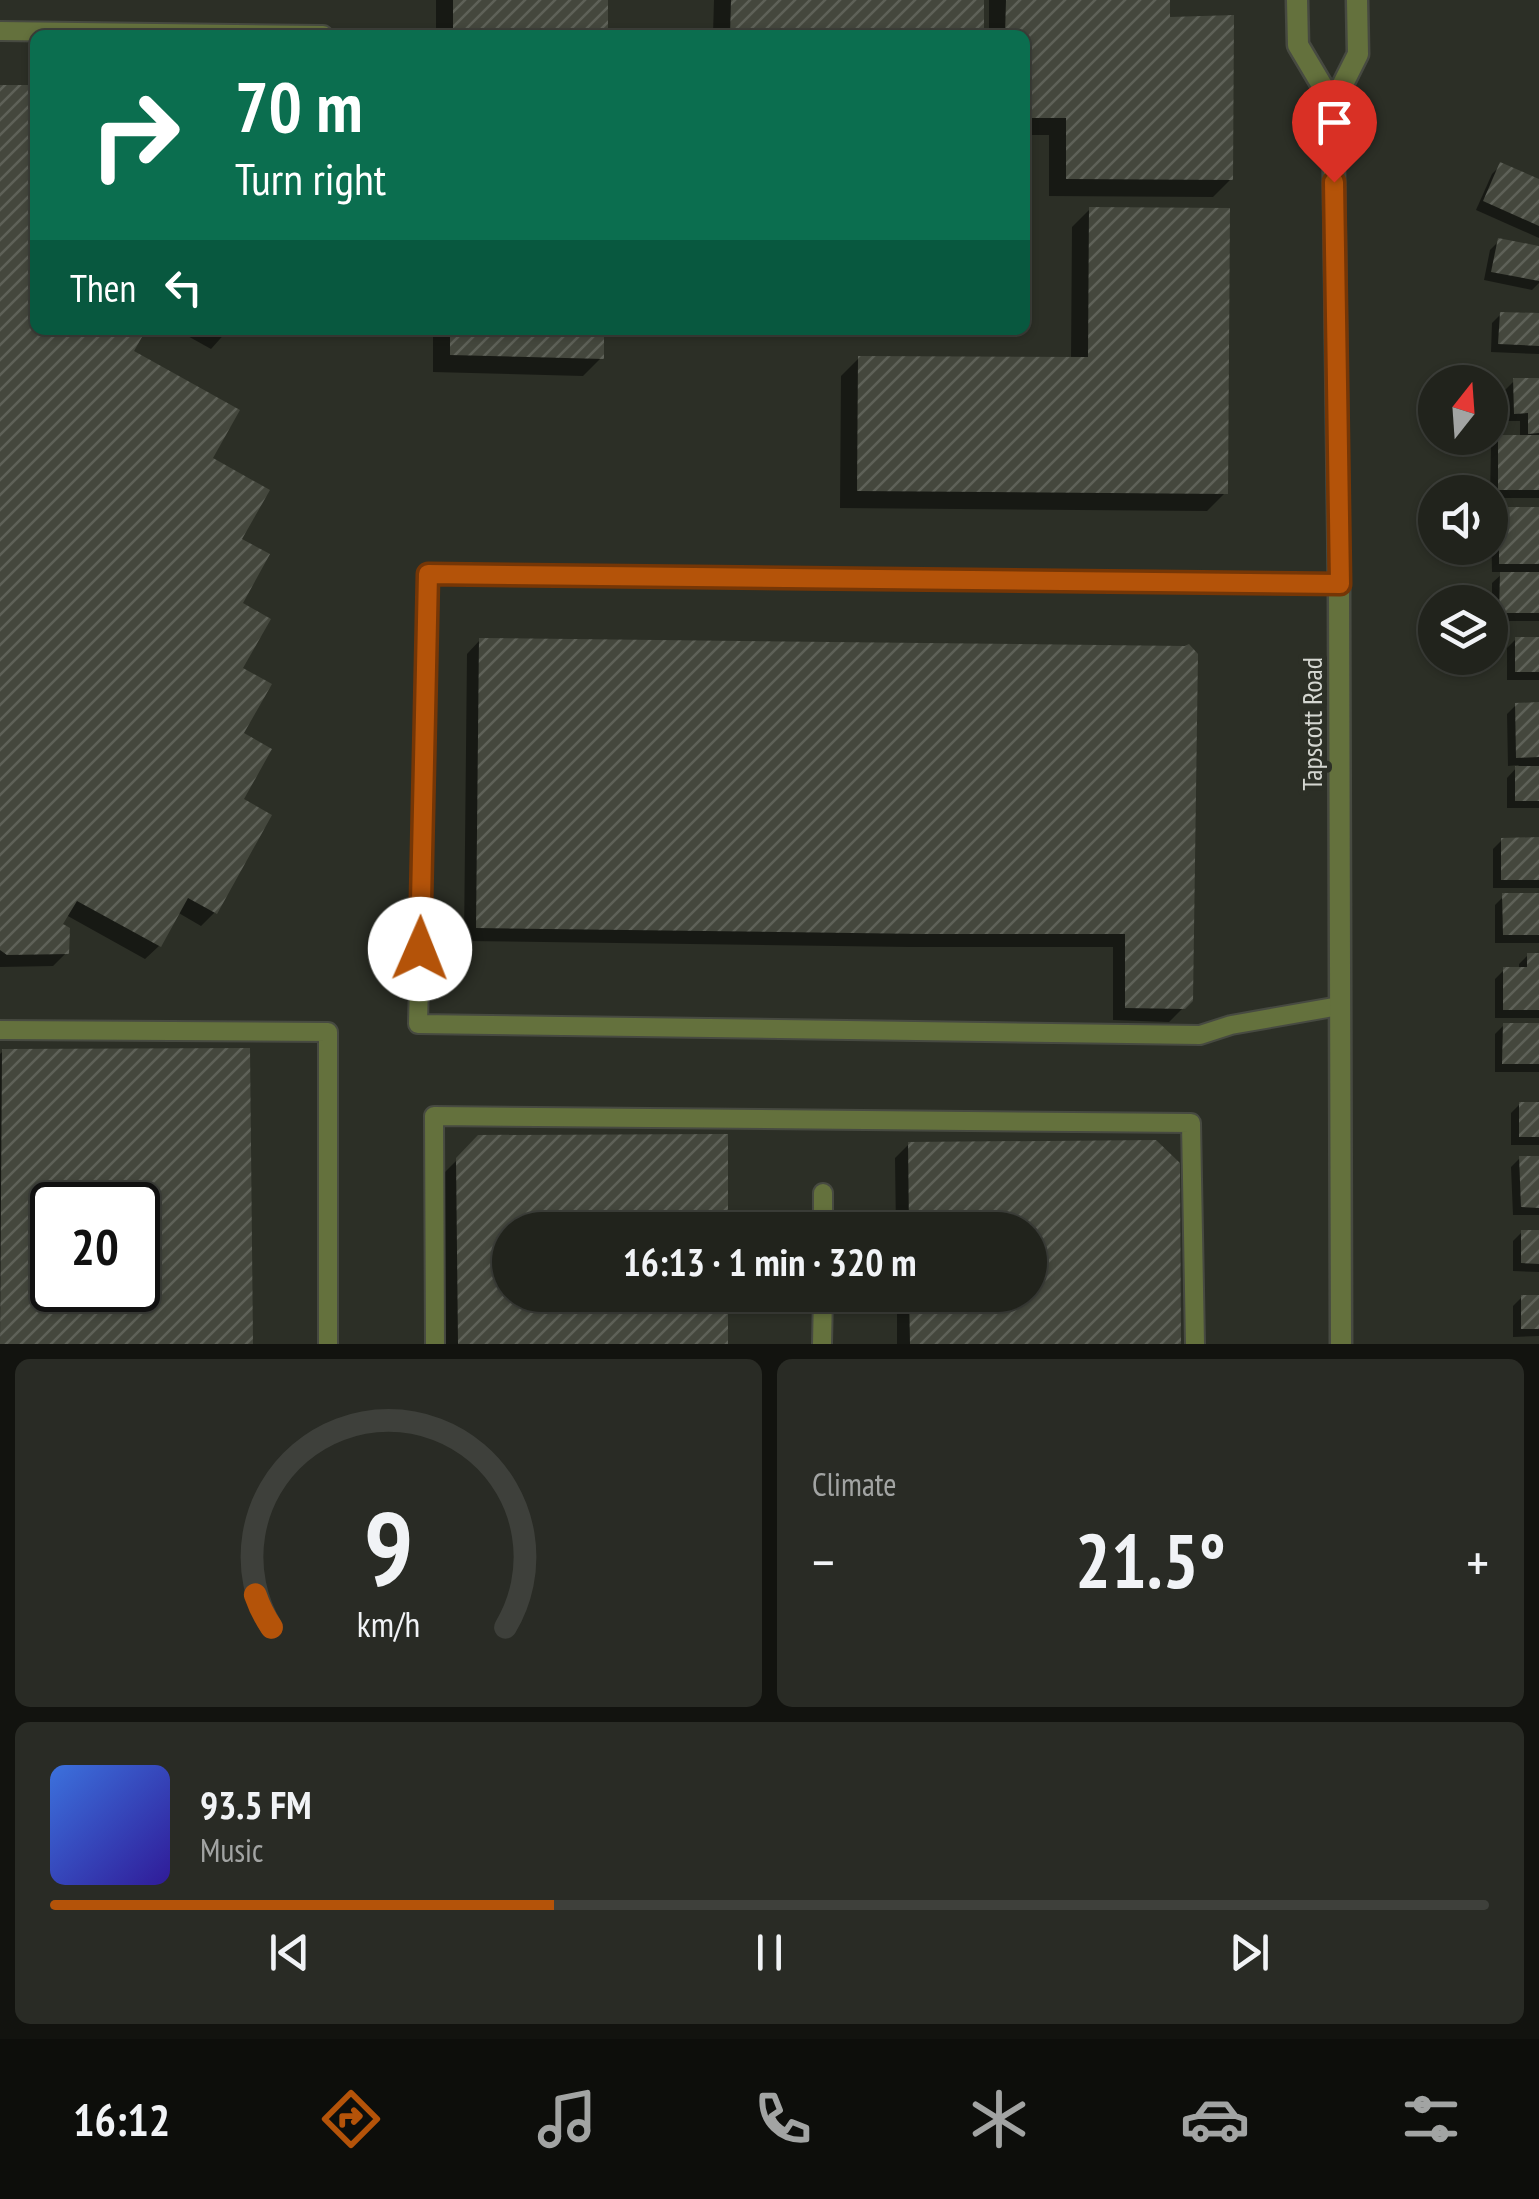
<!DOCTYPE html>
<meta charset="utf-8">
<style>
:root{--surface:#21231c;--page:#292b25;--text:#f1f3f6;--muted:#a2a4a3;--line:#3e403b;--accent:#b45309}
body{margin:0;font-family:"PT Sans Narrow",sans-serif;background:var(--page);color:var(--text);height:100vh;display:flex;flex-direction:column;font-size:38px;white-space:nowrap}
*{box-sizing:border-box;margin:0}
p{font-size:32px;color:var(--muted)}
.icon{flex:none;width:55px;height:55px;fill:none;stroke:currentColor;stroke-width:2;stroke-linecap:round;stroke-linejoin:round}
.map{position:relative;height:1344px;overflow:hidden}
.drawer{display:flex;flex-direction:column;gap:15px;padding:15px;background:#12130f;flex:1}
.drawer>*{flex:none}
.top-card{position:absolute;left:30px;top:30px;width:1000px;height:305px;border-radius:15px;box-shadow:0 2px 8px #0004,0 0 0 2px var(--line);background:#0b6e4f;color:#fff;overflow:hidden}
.needle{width:65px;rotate:17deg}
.controls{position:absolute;left:1418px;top:365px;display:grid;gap:20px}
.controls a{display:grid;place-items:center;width:90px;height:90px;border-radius:50%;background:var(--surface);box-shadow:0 2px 8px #0004,0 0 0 2px var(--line);font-size:50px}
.speed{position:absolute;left:30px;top:1182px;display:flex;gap:20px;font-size:50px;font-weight:700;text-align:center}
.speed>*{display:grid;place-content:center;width:130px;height:130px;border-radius:50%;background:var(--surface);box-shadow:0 2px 8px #0004,0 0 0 2px var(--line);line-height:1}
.speed .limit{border:5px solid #111;border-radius:15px;background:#fff;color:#111}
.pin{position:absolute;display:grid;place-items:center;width:85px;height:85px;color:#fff;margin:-102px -42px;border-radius:50% 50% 50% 0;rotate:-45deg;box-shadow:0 0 10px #0007}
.pin .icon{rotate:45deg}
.me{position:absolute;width:110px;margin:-55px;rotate:1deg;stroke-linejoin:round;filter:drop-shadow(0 0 8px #0008)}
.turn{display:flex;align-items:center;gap:35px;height:210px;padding:0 40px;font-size:45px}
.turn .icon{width:130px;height:130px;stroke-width:2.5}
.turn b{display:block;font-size:70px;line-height:85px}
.then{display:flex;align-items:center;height:95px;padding:0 40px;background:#0003;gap:20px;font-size:38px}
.big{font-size:75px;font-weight:700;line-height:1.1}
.drawer .card{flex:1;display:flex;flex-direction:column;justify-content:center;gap:15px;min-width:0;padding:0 35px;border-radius:15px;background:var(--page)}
.drawer .dial{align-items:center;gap:0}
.dial svg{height:260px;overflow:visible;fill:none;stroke:var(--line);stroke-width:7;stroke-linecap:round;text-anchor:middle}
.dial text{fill:var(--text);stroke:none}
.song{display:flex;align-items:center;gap:30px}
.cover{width:120px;height:120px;border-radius:15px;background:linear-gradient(135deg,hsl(220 70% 55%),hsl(250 70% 35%))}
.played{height:10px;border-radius:5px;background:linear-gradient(90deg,var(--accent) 35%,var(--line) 35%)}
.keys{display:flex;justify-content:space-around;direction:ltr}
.heat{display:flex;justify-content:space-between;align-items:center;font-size:55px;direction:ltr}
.drawer .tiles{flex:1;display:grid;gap:15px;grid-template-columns:1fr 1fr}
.card:last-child{grid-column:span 2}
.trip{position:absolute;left:492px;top:1212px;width:555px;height:100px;border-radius:50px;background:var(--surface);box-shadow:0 2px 8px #0004,0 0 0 2px var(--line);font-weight:700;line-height:100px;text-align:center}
.menu{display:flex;height:160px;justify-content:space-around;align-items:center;background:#0d0e0b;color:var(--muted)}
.menu .icon{width:70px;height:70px}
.menu .selected{color:var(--accent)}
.menu b{font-size:45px;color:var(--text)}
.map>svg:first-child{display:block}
.shadow{fill:#0007;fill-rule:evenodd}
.building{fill:url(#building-hatch);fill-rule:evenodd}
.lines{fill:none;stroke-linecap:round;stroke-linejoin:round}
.service-casing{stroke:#474a41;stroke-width:22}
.tertiary-casing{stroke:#474a41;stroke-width:25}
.service{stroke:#64713d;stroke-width:18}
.tertiary{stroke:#64713d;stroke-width:20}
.route-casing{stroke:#753606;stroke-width:25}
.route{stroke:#b45309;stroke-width:18}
.labels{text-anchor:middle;stroke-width:10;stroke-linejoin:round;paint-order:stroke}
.street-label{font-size:28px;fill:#d5d7d1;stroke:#2c2f26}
</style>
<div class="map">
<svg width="1539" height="1344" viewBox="0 0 1539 1344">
<defs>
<pattern id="building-hatch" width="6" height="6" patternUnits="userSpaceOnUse" patternTransform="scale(2.5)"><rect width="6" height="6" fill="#44473d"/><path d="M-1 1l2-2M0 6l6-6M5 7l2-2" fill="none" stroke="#5e6158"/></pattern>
</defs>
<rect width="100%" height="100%" fill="#2c2f26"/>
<g class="shadow">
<polygon points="436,0 606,0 605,35 436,35"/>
<polygon points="714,0 982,0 981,35 713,35"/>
<polygon points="989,0 1169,0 1168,20 1231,179 1213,197 1049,196 1049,135 1025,135 1025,35 989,35"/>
<polygon points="0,88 35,88 35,330 143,330 131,352 210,459 239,540 241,800 215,912 201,926 177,912 159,946 145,959 66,915 60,925 66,953 53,966 0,967"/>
<polygon points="1501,165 1539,182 1539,238 1476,210 1492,174"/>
<polygon points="1090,209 1225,493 1207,511 840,508 841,376 859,358 1071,360 1072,227"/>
<polygon points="1499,241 1539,249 1539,283 1532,290 1484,280 1490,250"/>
<polygon points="1501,314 1539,316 1539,354 1491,352 1492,323"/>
<polygon points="177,330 228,330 211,349"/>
<polygon points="433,330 602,330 601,358 583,376 433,372"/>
<polygon points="1514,381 1539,381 1539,498 1490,498 1491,447 1500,438 1520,438 1520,421 1506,421 1505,390"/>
<polygon points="1500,509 1539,509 1539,621 1492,621 1492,583 1504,572 1492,572 1491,518"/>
<polygon points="1516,639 1539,640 1539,680 1507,680 1507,648"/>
<polygon points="480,640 1186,649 1191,1000 1169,1022 1113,1020 1113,947 909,947 464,941 467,654"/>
<polygon points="1516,705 1539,705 1539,808 1507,808 1507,778 1519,765 1508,766 1507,714"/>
<polygon points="1502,840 1539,840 1539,888 1493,888 1493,849"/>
<polygon points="1504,896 1539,896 1539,943 1495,943 1495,905"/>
<polygon points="1528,955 1539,955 1539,1018 1495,1018 1495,979 1504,970 1519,970 1519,964"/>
<polygon points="1504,1025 1539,1025 1539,1072 1495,1072 1495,1034"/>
<path d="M248 1050 250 1344H0V1054L3 1051ZM52 1205H138V1290H52Z"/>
<polygon points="1520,1104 1539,1104 1539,1145 1511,1145 1511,1113"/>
<polygon points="479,1138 725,1230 510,1230 510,1295 726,1295 726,1344 445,1344 443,1174"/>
<polygon points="1155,1143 1179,1344 897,1344 897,1295 1030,1295 1030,1230 896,1230 895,1158 909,1144"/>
<polygon points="1520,1158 1539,1158 1539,1215 1513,1215 1511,1167"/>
<polygon points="1522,1232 1539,1232 1539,1272 1513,1271 1513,1241"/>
<polygon points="1522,1297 1539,1297 1539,1336 1513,1337 1513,1306"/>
</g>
<g class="building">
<rect x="453" y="0" width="155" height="35"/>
<polygon points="731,0 984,0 984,35 730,35"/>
<polygon points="1006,0 1170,0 1170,17 1234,15 1233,180 1066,179 1066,118 1025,118 1025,35 1005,35"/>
<polygon points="0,85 35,85 35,330 146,330 134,351 240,410 213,458 270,490 242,539 270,554 243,603 271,619 243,668 272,684 244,733 272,749 244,799 272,815 217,914 188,898 161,947 77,901 63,924 70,928 69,954 7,955 0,950"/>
<polygon points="1500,162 1539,179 1539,226 1483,201"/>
<polygon points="1089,207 1230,208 1228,494 857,491 858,356 1088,357"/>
<polygon points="1498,238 1539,246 1539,281 1491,272"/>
<polygon points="1500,312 1539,313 1539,346 1498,344"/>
<polygon points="450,330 604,330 604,359 450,355"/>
<polygon points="1513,378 1539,378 1539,433 1528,434 1528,413 1514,414"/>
<rect x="1498" y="435" width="41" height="55"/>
<rect x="1499" y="507" width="40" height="57"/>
<polygon points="1500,572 1539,572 1539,613 1499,613"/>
<rect x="1515" y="637" width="24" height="35"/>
<polygon points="479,638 1185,646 1189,644 1198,654 1193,1001 1185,1009 1125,1008 1125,934 924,934 476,928"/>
<polygon points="1539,702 1539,757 1516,758 1515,703"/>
<rect x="1515" y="766" width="24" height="35"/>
<polygon points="1539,837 1539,880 1501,880 1501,838"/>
<polygon points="1502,893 1539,893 1539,935 1503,935"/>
<polygon points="1527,953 1539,953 1539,1010 1503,1010 1503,967 1527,967"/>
<polygon points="1503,1023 1539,1023 1539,1064 1502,1064"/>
<path d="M250 1048 253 1344H0L2 1049ZM52 1205H138V1290H52Z"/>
<rect x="1519" y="1102" width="20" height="35"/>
<polygon points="724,1134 728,1134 728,1230 510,1230 510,1295 728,1295 728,1344 458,1344 456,1158 478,1135"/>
<polygon points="1156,1140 1180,1163 1181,1344 910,1344 909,1295 1030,1295 1030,1230 909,1230 908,1142"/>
<polygon points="1519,1156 1539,1156 1539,1208 1521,1207"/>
<polygon points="1521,1230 1539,1230 1539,1264 1521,1263"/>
<rect x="1521" y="1295" width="18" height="34"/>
</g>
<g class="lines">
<defs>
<g id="service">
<polyline points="0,31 323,35"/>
<polyline points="1339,1006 1231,1025 1200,1035 418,1024 429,574 1339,584"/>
<polyline points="0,1030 328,1032 328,1344"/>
<polyline points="823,1230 823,1193"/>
<polyline points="435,1344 434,1116 1191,1123 1195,1344"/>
<polyline points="822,1344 823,1295"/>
</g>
<g id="tertiary">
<polyline points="1297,0 1298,45 1333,104"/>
<polyline points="1341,1344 1339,584 1333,104 1358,54 1357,0"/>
</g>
</defs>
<use href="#service" class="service-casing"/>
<use href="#tertiary" class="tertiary-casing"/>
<use href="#service" class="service"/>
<use href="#tertiary" class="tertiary"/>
</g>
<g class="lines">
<defs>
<polyline id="route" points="420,949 428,574 1340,584 1334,182"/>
</defs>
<use href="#route" class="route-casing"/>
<use href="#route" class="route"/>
</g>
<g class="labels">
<g class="street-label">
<text transform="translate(1312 724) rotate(-90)" y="10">Tapscott Road</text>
</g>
</g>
</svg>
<div class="controls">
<a><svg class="needle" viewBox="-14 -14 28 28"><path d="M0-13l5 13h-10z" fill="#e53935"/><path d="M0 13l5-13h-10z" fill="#a2a4a3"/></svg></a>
<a><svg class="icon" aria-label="sound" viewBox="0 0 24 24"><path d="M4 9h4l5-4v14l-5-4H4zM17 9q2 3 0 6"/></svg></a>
<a><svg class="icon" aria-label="layers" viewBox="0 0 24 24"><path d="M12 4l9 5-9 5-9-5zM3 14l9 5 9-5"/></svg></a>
</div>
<div class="speed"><div class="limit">20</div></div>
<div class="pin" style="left:1334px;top:182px;background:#d93025"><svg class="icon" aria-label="arrive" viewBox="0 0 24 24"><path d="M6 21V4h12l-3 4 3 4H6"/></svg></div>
<svg class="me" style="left:420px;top:949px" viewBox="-20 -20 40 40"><circle r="19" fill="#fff"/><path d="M0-13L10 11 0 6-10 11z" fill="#b45309"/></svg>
<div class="trip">16:13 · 1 min · 320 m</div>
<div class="top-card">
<div class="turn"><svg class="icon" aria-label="right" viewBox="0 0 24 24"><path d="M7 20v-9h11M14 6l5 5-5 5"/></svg><div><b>70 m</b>Turn right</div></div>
<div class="then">Then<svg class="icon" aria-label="left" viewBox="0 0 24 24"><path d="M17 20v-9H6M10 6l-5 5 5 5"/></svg></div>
</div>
</div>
<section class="drawer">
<div class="tiles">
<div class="card dial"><svg viewBox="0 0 100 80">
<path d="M14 69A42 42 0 1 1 86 69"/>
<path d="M14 69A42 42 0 0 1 9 59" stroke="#b45309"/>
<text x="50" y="56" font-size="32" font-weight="700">9</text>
<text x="50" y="72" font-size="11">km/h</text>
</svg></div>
<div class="card"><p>Climate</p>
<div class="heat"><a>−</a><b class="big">21.5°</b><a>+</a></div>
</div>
<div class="card">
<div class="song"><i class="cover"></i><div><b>93.5 FM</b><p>Music</p></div></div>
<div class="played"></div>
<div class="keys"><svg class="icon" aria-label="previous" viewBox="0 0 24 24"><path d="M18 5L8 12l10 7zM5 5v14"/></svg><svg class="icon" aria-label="pause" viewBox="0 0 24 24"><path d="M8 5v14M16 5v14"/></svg><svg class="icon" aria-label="next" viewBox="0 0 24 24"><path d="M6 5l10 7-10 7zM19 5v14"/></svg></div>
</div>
</div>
</section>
<nav class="menu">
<b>16:12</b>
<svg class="icon selected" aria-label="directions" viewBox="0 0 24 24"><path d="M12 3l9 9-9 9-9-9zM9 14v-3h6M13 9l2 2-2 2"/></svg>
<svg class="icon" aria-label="music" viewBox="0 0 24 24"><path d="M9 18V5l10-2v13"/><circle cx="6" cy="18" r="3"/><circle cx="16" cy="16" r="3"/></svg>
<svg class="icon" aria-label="phone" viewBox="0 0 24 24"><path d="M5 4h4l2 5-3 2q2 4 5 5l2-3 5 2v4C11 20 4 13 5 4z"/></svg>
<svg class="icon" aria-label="climate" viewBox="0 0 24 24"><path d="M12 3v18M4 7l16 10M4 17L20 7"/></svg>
<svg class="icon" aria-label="car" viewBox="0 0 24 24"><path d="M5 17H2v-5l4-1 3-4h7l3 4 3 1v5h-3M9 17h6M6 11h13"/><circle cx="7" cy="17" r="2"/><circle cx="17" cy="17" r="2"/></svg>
<svg class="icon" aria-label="filters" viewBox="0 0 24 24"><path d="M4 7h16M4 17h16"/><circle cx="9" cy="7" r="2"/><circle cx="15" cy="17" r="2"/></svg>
</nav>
